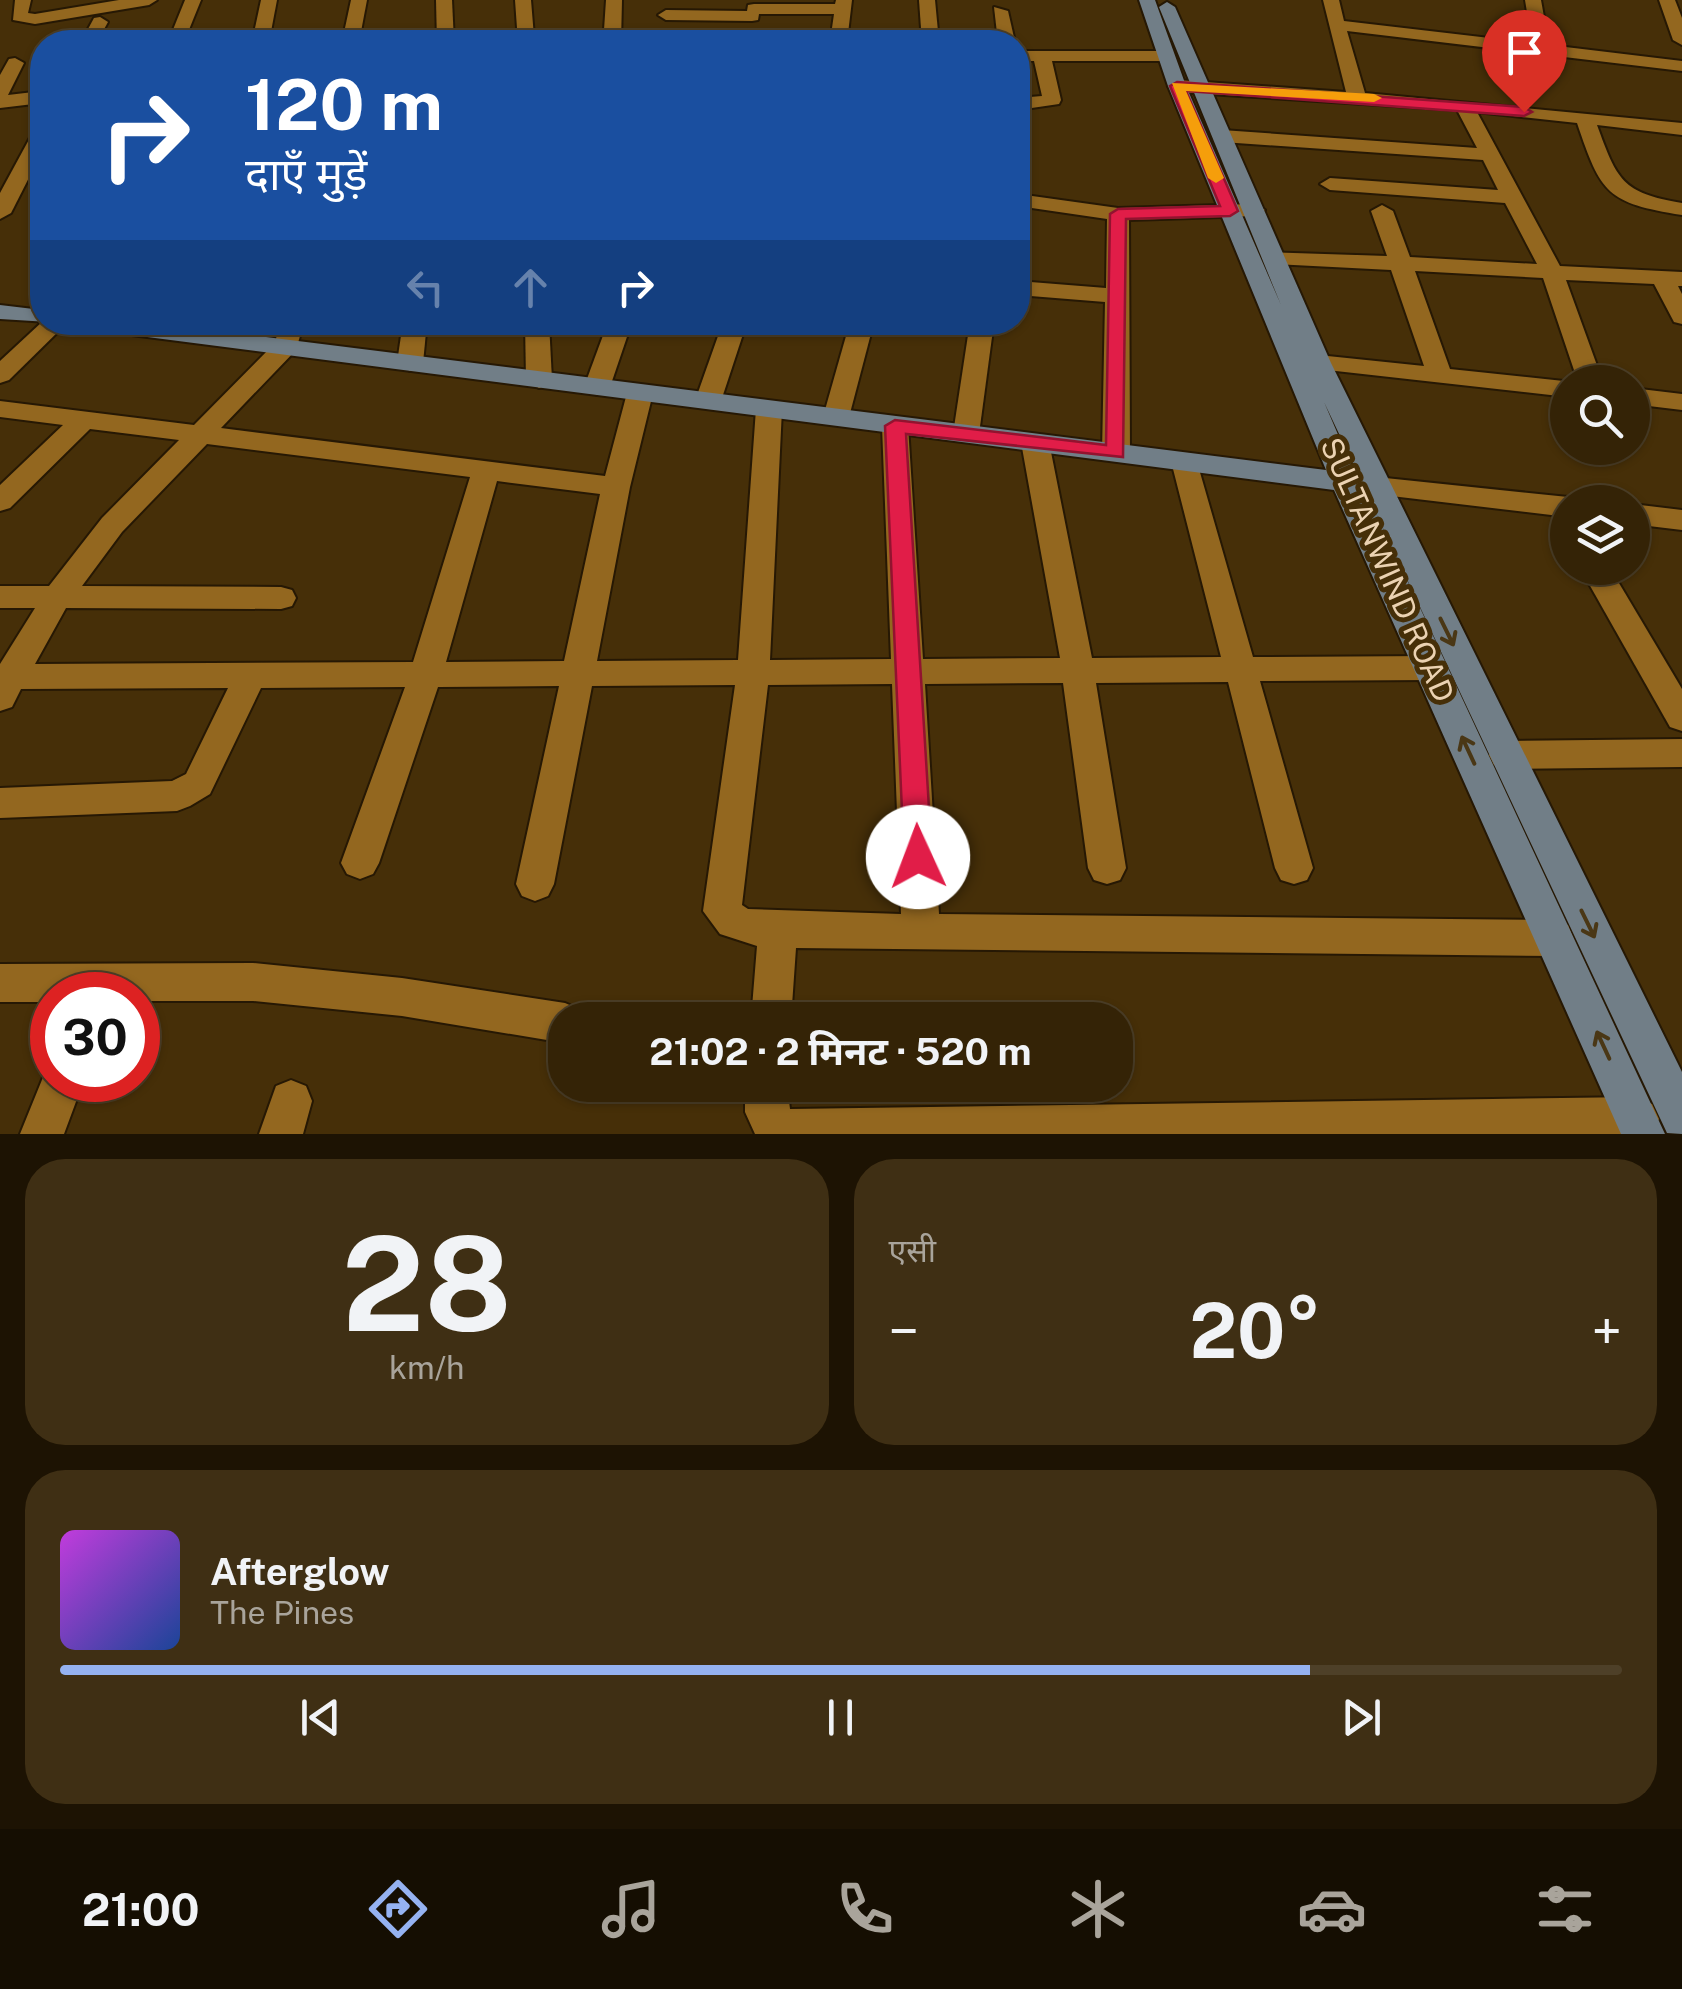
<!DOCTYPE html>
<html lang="hi">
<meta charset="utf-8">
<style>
:root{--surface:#342306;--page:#3f2f14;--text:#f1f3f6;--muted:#a9a49b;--line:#4e4028;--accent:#95b2f1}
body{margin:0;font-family:"Public Sans","Noto Sans Devanagari",sans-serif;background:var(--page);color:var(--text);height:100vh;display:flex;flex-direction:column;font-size:38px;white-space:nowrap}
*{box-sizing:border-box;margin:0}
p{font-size:32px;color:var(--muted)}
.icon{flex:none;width:55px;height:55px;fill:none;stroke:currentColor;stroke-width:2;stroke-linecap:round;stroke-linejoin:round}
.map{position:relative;height:1134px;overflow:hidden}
.panel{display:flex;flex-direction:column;gap:25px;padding:25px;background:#1d1303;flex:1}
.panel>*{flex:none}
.hud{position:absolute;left:30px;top:30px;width:1000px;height:305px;border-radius:40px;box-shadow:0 2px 8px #0004,0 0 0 2px var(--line);background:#1a4fa0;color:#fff;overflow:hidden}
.buttons{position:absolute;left:1550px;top:365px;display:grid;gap:20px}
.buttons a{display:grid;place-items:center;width:100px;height:100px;border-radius:50%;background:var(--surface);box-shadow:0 2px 8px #0004,0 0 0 2px var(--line);font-size:50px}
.speed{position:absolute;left:30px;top:972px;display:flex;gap:20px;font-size:50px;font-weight:700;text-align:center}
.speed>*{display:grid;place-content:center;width:130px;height:130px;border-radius:50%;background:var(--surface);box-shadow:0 2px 8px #0004,0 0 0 2px var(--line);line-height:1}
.speed .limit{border:15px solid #d22;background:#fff;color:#111}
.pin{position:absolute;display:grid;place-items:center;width:85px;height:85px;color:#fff;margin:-102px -42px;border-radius:50% 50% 50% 0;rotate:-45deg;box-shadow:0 0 10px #0007}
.pin .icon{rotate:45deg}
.me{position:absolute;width:110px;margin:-55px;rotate:358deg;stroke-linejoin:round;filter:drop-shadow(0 0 8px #0008)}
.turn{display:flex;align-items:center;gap:35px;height:210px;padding:0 50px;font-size:45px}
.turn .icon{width:130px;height:130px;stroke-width:2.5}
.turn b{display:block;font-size:70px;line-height:85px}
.lanes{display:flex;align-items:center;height:95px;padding:0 50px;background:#0003;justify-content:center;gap:50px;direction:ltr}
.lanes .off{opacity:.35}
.big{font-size:75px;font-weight:700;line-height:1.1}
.panel .widget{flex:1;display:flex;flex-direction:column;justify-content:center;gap:15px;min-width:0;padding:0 35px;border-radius:40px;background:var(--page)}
.panel .dial{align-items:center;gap:0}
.dial b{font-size:130px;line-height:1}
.song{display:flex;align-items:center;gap:30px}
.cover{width:120px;height:120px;border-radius:15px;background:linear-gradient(135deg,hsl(290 70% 55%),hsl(220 70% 35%))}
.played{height:10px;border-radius:5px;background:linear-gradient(90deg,var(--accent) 80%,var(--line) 80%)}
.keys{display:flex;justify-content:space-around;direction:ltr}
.heat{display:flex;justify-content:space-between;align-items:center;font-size:55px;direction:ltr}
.panel .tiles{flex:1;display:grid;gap:25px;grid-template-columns:1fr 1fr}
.widget:last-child{grid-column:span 2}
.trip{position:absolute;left:548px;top:1002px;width:585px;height:100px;border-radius:40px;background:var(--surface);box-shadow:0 2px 8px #0004,0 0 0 2px var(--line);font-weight:700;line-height:100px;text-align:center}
.tab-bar{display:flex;height:160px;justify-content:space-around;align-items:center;background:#150e02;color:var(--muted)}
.tab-bar .icon{width:70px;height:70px}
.tab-bar .active{color:var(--accent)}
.tab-bar b{font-size:45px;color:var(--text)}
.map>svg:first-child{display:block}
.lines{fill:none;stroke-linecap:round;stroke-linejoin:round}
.minor-casing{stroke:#261804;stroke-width:4}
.major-casing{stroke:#261804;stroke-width:4}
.minor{fill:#93671f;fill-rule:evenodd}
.major{fill:#717e87;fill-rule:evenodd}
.oneway{stroke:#4a3715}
.route{fill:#e11d48;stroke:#92132f;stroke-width:2.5}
.slow{fill:#f59e0b}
.labels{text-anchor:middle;stroke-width:10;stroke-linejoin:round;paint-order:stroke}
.street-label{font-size:30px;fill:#ebd2b2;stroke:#462f08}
</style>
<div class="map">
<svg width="1682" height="1134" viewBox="0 0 1682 1134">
<rect width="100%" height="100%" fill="#462f08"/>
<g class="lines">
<defs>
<g id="minor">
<polygon points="15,0 31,0 28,13 35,14 119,0 157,0 149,5 35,24 13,20"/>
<polygon points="185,0 201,0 184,42 168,42"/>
<polygon points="261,0 277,0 269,42 252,42"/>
<polygon points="351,0 367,0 359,42 342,42"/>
<polygon points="436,0 452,0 454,42 437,42"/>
<polygon points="515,0 531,0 534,37 604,30 606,0 622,0 621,42 518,42"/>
<polygon points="836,0 852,0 847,42 830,42 834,14 759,14 758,20 752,21 666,20 658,15 666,10 747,11 748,5 754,4 835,4"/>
<polygon points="919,0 935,0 939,42 922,42"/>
<path d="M1323 0H1339L1344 21 1532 43 1525 0H1541L1549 45 1682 61V71L1347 31 1365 93 1682 123V135L1597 125C1617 180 1622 193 1682 203V215C1607 203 1601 194 1577 123L1477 112 1560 266 1682 272V286H1678L1682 294V324L1674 322 1654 284 1566 280 1603 382H1578L1543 278 1415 271 1450 369 1573 382H1568V397L1309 368 1305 363 1318 355 1424 366 1391 270 1274 264 1263 257 1266 252 1387 256 1371 211 1382 205 1393 211 1410 257 1537 264 1505 203 1330 190 1320 184 1330 178 1498 190 1483 160 1222 142 1212 136 1222 130 1477 148 1457 110 1177 92 1168 86 1177 80 1346 92Z"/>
<polygon points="1659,0 1675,0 1682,18 1682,45 1673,40"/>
<polygon points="994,7 1008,11 1015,42 998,42"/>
<polygon points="100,17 108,22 97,42 81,42 94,18"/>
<polygon points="1018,51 1165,51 1174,56 1165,61 1052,61 1061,100 1059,104 1018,110 1018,98 1042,96 1034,61 1018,61"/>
<polygon points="15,58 24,63 8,95 42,91 42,103 0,108 0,75 9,59"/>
<polygon points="42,128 42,152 11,213 0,219 0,193 32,134"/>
<polygon points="1018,194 1118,208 1254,204 1265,210 1254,216 1129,220 1130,453 1126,459 1106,459 1102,453 1105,302 1018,295 1018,281 1106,288 1107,219 1018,206"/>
<polygon points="42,322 68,322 9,380 0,383 0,361"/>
<path d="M280 322H304L296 350 221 428 605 476 627 393 631 387H649L653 393 630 487 597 661 738 660 756 409 769 401 782 409 770 660 891 659 882 426 895 418 908 426 923 659 1060 658 1021 442 1025 436H1045L1049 442 1092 658 1221 657 1171 461 1175 455H1195L1253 657 1431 656 1442 659 1447 668 1442 677 1431 680 1260 681 1313 868 1307 880 1294 884 1281 880 1275 868 1228 682 1096 683 1126 868 1120 880 1107 884 1094 880 1088 868 1063 683 925 684 939 914 1554 920 1568 925 1573 938 1568 951 1554 956 796 948 791 1020H751L757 946 720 934 703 911 735 685 592 686 554 884 548 896 535 901 522 896 516 884 559 686 438 687 379 863 373 874 360 879 347 874 341 863 405 687 261 688 210 794 190 806 177 811 0 818V788L172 781 186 774 228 688 21 689 12 707 0 711V664L35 608H0V586H49L102 518 179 440 90 429 10 508 0 511V485L63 425 0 417V401L194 425 275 343ZM207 444 470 477 413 662 35 664 66 608 281 609 292 606 296 598 292 590 281 587 82 586 122 532ZM497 481 600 494 564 661 446 662ZM892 684 901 914 748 909 742 905 768 685Z"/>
<polygon points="403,322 427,322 423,363 410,371 397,363"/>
<polygon points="525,322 549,322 552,380 548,385 539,388 526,380"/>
<polygon points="608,322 632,322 610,387 597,395 584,387"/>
<polygon points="723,322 747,322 721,401 708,409 695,401"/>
<polygon points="850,322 874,322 849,417 836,425 823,417"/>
<polygon points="970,322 994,322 979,434 966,442 953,434"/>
<polygon points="1632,388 1682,394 1682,410 1632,404"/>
<polygon points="1376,477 1568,497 1580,502 1568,502 1568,517 1366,493 1362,486 1366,479"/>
<polygon points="1632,504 1682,510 1682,530 1632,524"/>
<polygon points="1580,568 1610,568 1682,689 1682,731 1670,727"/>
<polygon points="1682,739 1682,767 1506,769 1494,765 1489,755 1494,745 1506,741"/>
<polygon points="253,963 402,978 565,1003 579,1009 584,1020 565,1020 565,1043 402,1016 253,1001 138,1001 138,995 52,995 52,1002 0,1002 0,964"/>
<polygon points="52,1063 52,1080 84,1080 64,1134 20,1134 48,1065"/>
<polygon points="291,1080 306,1086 312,1101 303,1134 259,1134 276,1086"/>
<polygon points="745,1085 787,1085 790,1109 1637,1097 1652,1104 1659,1119 1652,1134 755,1134 745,1112"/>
</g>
<g id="major">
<path d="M1139 0H1155L1186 86 1281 305 1159 7 1167 2 1175 7 1331 363 1682 1072V1134L1667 1133 1367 494 1665 1134H1621L1334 490 85 329 73 322H147L1326 470 1168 86ZM1324 402 1358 474H1355Z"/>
<polygon points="0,305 42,310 42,322 49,322 0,319"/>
</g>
</defs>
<use href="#minor" class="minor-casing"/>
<use href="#major" class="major-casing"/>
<use href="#minor" class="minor"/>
<use href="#major" class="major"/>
</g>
<defs><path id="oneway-shaft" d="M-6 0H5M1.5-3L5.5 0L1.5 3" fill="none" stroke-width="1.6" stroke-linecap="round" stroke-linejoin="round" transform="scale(2.5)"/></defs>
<g class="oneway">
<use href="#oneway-shaft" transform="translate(1447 632) rotate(64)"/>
<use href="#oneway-shaft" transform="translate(1468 750) rotate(-115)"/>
<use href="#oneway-shaft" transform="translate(1588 924) rotate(64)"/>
<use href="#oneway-shaft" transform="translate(1603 1045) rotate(-115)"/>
</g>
<polygon class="route" points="1177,82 1524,107 1532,112 1524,116 1186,91 1238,211 1230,216 1126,219 1123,457 906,434 932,857 928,866 918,869 908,866 904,857 885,426 895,420 1106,445 1110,214 1118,209 1220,206 1170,86"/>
<polygon class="slow" points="1172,83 1374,94 1382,98 1374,102 1186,91 1224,178 1216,183 1208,178"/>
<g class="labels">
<g class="street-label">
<text transform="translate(1387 570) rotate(66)" y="10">SULTANWIND ROAD</text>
</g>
</g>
</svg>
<div class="buttons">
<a><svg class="icon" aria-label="search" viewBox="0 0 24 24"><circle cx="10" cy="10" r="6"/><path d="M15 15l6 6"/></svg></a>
<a><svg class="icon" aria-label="layers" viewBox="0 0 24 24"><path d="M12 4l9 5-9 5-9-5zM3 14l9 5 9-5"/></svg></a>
</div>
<div class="speed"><div class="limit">30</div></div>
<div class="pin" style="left:1524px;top:112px;background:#d93025"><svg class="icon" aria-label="arrive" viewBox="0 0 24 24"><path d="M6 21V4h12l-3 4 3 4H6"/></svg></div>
<svg class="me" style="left:918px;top:857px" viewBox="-20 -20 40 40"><circle r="19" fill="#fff"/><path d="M0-13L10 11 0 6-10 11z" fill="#e11d48"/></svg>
<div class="trip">21:02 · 2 मिनट · 520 m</div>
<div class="hud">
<div class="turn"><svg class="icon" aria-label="right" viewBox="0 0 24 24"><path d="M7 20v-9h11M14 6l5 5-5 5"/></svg><div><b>120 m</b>दाएँ मुड़ें</div></div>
<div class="lanes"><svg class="icon off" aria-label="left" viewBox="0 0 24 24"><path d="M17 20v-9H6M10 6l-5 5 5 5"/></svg><svg class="icon off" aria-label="ahead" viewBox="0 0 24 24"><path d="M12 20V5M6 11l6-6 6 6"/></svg><svg class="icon" aria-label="right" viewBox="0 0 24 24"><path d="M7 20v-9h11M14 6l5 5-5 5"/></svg></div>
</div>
</div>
<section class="panel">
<div class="tiles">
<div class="widget dial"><b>28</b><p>km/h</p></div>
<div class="widget"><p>एसी</p>
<div class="heat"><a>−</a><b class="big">20°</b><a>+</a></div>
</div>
<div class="widget">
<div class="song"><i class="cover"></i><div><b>Afterglow</b><p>The Pines</p></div></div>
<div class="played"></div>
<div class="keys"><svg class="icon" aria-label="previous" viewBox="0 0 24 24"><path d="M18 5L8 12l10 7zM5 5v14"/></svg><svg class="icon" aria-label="pause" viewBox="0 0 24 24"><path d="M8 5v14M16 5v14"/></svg><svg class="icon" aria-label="next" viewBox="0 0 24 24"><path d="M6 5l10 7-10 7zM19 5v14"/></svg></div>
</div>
</div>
</section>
<nav class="tab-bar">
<b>21:00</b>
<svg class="icon active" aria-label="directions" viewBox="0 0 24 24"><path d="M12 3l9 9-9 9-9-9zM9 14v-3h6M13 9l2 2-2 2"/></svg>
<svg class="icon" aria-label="music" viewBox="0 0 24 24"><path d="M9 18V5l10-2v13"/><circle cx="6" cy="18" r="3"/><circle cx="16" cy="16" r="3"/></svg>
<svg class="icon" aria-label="phone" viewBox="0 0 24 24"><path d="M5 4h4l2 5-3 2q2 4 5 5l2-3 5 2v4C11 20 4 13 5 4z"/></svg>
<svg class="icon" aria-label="climate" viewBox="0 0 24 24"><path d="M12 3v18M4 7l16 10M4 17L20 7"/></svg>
<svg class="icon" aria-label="car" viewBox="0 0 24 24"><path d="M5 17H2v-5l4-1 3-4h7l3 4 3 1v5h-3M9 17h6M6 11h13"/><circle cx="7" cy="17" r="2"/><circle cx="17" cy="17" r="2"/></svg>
<svg class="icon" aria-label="filters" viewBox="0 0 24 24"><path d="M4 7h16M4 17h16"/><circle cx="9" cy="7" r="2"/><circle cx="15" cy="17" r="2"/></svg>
</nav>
